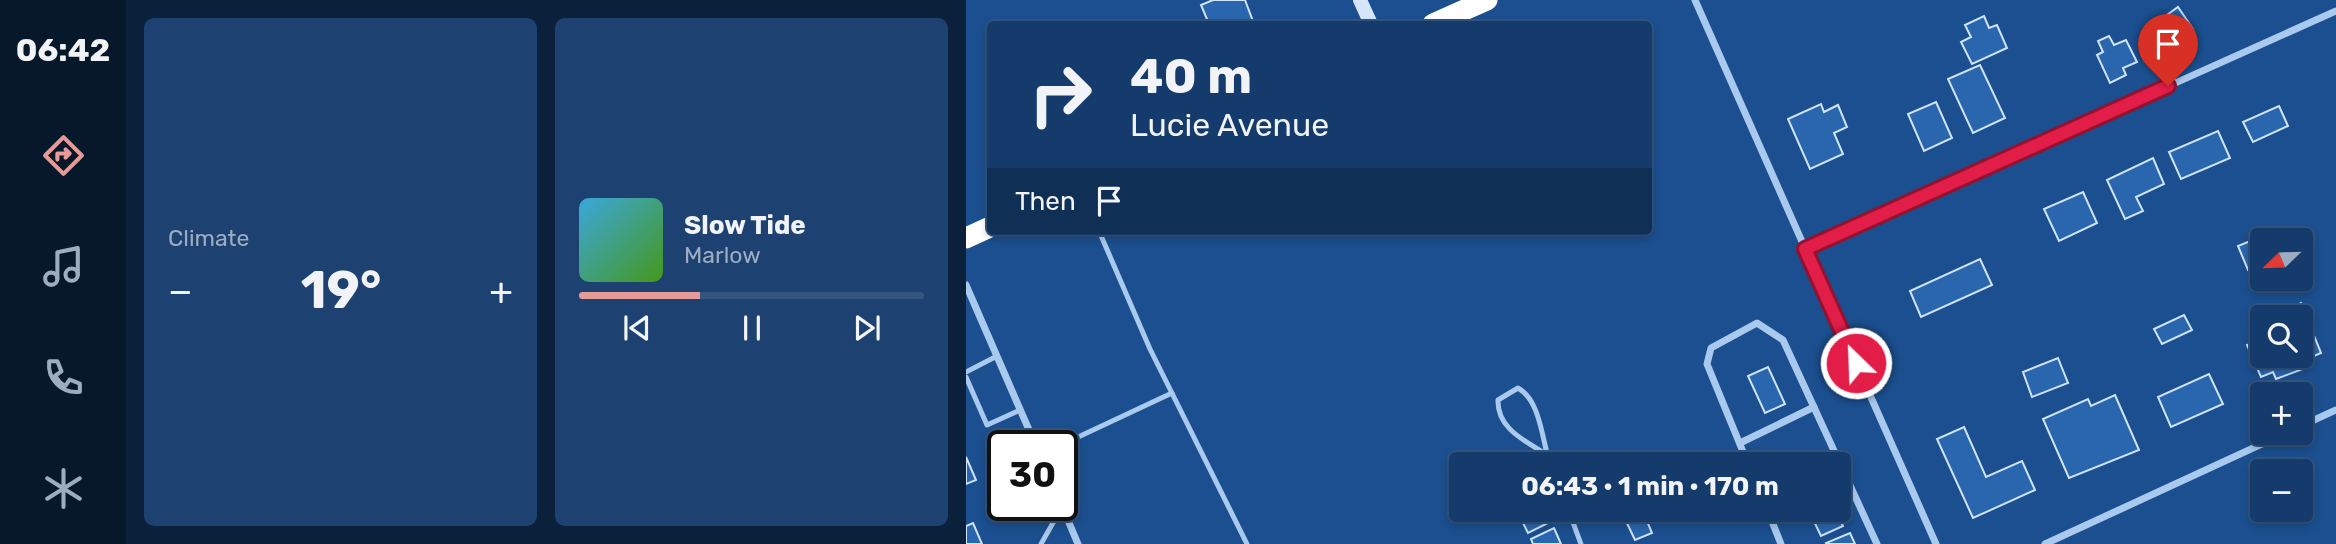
<!DOCTYPE html>
<meta charset="utf-8">
<style>
:root{--surface:#143b6b;--page:#1d4271;--text:#f1f3f6;--muted:#9dadc1;--line:#33557e;--accent:#e69b98}
body{margin:0;font-family:Rubik,sans-serif;background:var(--page);color:var(--text);height:100vh;display:flex;flex-direction:column;font-size:26px;white-space:nowrap}
*{box-sizing:border-box;margin:0}
p{font-size:23px;color:var(--muted)}
.icon{flex:none;width:38px;height:38px;fill:none;stroke:currentColor;stroke-width:2;stroke-linecap:round;stroke-linejoin:round}
.map{position:relative;flex:1;overflow:hidden}
.details{display:flex;flex-direction:column;gap:18px;padding:18px;background:#0b203b;width:840px}
.details>*{flex:none}
.top-card{position:absolute;left:21px;top:21px;width:665px;height:214px;border-radius:7px;box-shadow:0 4px 10px #0003,0 0 0 2px var(--line);background:#143b6b;color:var(--text);overflow:hidden}
.needle{width:46px;rotate:247deg}
.controls{position:absolute;left:1284px;top:228px;display:grid;gap:14px}
.controls a{display:grid;place-items:center;width:63px;height:63px;border-radius:7px;background:var(--surface);box-shadow:0 4px 10px #0003,0 0 0 2px var(--line);font-size:35px}
.speed{position:absolute;left:21px;top:430px;display:flex;gap:14px;font-size:35px;font-weight:700;text-align:center}
.speed>*{display:grid;place-content:center;width:91px;height:91px;border-radius:50%;background:var(--surface);box-shadow:0 4px 10px #0003,0 0 0 2px var(--line);line-height:1}
.speed .limit{border:4px solid #111;border-radius:10px;background:#fff;color:#111}
.pin{position:absolute;display:grid;place-items:center;width:60px;height:60px;color:#fff;margin:-72px -30px;border-radius:50% 50% 50% 0;rotate:-45deg;box-shadow:0 0 7px #0007}
.pin .icon{rotate:45deg}
.me{position:absolute;width:77px;margin:-38px;rotate:336deg;stroke-linejoin:round;filter:drop-shadow(0 0 5px #0008)}
.turn{display:flex;align-items:center;gap:24px;height:147px;padding:0 28px;font-size:32px}
.turn .icon{width:91px;height:91px;stroke-width:2.5}
.turn b{display:block;font-size:49px;line-height:60px}
.then{display:flex;align-items:center;height:66px;padding:0 28px;background:#0003;gap:14px;font-size:26px}
.big{font-size:52px;font-weight:700;line-height:1.1}
.details .tile{flex:1;display:flex;flex-direction:column;justify-content:center;gap:10px;min-width:0;padding:0 24px;border-radius:10px;background:var(--page)}
.song{display:flex;align-items:center;gap:21px}
.cover{width:84px;height:84px;border-radius:10px;background:linear-gradient(135deg,hsl(200 70% 55%),hsl(100 70% 35%))}
.played{height:7px;border-radius:4px;background:linear-gradient(90deg,var(--accent) 35%,var(--line) 35%)}
.keys{display:flex;justify-content:space-around;direction:ltr}
.heat{display:flex;justify-content:space-between;align-items:center;font-size:38px;direction:ltr}
.details .tiles{flex:1;display:grid;gap:18px;grid-template-columns:repeat(2,1fr)}
.trip{position:absolute;left:483px;top:452px;width:402px;height:70px;border-radius:7px;background:var(--surface);box-shadow:0 4px 10px #0003,0 0 0 2px var(--line);font-weight:700;line-height:70px;text-align:center}
main{display:flex;flex:1;min-height:0}
.tab-bar{display:flex;flex-direction:column;width:126px;justify-content:space-around;align-items:center;background:#08182b;color:var(--muted)}
.tab-bar .icon{width:49px;height:49px}
.tab-bar .selected{color:var(--accent)}
.tab-bar b{font-size:32px;color:var(--text)}
.map>svg:first-child{display:block}
.building{fill:#2a66ad;stroke:#cfe3fa;stroke-width:2}
.lines{fill:none;stroke-linecap:round;stroke-linejoin:round}
.lane{stroke:#a9c9ee;stroke-width:5}
.street{stroke:#a9c9ee;stroke-width:7}
.secondary{stroke:#d6e6fa;stroke-width:14}
.highway{stroke:#fff;stroke-width:21}
.route-casing{stroke:#92132f;stroke-width:18}
.route{stroke:#e11d48;stroke-width:12}
</style>
<main>
<nav class="tab-bar">
<b>06:42</b>
<svg class="icon selected" aria-label="directions" viewBox="0 0 24 24"><path d="M12 3l9 9-9 9-9-9zM9 14v-3h6M13 9l2 2-2 2"/></svg>
<svg class="icon" aria-label="music" viewBox="0 0 24 24"><path d="M9 18V5l10-2v13"/><circle cx="6" cy="18" r="3"/><circle cx="16" cy="16" r="3"/></svg>
<svg class="icon" aria-label="phone" viewBox="0 0 24 24"><path d="M5 4h4l2 5-3 2q2 4 5 5l2-3 5 2v4C11 20 4 13 5 4z"/></svg>
<svg class="icon" aria-label="climate" viewBox="0 0 24 24"><path d="M12 3v18M4 7l16 10M4 17L20 7"/></svg>
</nav>
<section class="details">
<div class="tiles">
<div class="tile"><p>Climate</p>
<div class="heat"><a>−</a><b class="big">19°</b><a>+</a></div>
</div>
<div class="tile">
<div class="song"><i class="cover"></i><div><b>Slow Tide</b><p>Marlow</p></div></div>
<div class="played"></div>
<div class="keys"><svg class="icon" aria-label="previous" viewBox="0 0 24 24"><path d="M18 5L8 12l10 7zM5 5v14"/></svg><svg class="icon" aria-label="pause" viewBox="0 0 24 24"><path d="M8 5v14M16 5v14"/></svg><svg class="icon" aria-label="next" viewBox="0 0 24 24"><path d="M6 5l10 7-10 7zM19 5v14"/></svg></div>
</div>
</div>
</section>
<div class="map">
<svg width="1370" height="544" viewBox="0 0 1370 544">
<rect width="100%" height="100%" fill="#1b4f8f"/>
<g class="building">
<polygon points="247,0 279,0 288,24 243,24 235,5"/>
<polygon points="1212,7 1227,29 1198,50 1183,28"/>
<polygon points="1018,16 1023,28 1031,25 1041,48 1006,64 995,42 1005,37 999,25"/>
<polygon points="1143,36 1148,45 1160,40 1171,62 1157,68 1160,75 1144,83 1131,55 1137,52 1132,41"/>
<polygon points="1014,65 1039,118 1007,133 982,79"/>
<polygon points="970,102 986,138 958,151 942,114"/>
<polygon points="855,104 858,112 872,105 881,127 868,133 877,154 844,169 822,119"/>
<polygon points="1313,106 1322,126 1287,142 1277,122"/>
<polygon points="1252,131 1264,158 1215,179 1203,152"/>
<polygon points="1187,158 1198,184 1170,197 1177,211 1159,219 1141,180"/>
<polygon points="1117,192 1131,223 1093,241 1078,209"/>
<polygon points="1306,232 1309,240 1297,240 1297,277 1292,265 1282,270 1272,246"/>
<polygon points="1014,259 1026,285 955,317 944,291"/>
<polygon points="1335,303 1355,353 1334,362 1337,369 1310,379 1307,372 1295,377 1281,345 1297,339 1297,355 1335,355 1335,317 1316,317 1314,312"/>
<polygon points="1218,315 1226,330 1196,344 1188,329"/>
<polygon points="1092,358 1102,383 1066,397 1057,372"/>
<polygon points="802,367 819,404 799,413 782,376"/>
<polygon points="1243,374 1257,404 1205,427 1192,397"/>
<polygon points="1149,395 1173,450 1103,478 1077,419 1122,399 1125,406"/>
<polygon points="998,427 1020,477 1056,461 1069,490 1007,518 971,439"/>
<polygon points="0,457 10,480 0,484"/>
<polygon points="566,509 578,509 584,522 562,533 553,515"/>
<polygon points="676,509 686,533 669,540 658,517"/>
<polygon points="842,509 869,509 877,526 855,536"/>
<polygon points="7,523 16,544 0,544 0,526"/>
<polygon points="588,528 595,544 567,544 565,539"/>
<polygon points="884,533 889,544 861,544 860,543"/>
</g>
<g class="lines">
<g class="lane">
<polyline points="133,231 184,349 281,544"/>
<polyline points="0,372 31,356"/>
<polyline points="0,377 21,425 54,410"/>
<polyline points="93,446 206,393"/>
<path d="M581 455C560 441 531 429 532 400L552 388C575 401 576 441 584 464"/>
<polyline points="602,509 615,544"/>
<polyline points="75,544 96,507"/>
</g>
<g class="street">
<polyline points="729,0 970,544"/>
<polyline points="839,249 1370,11"/>
<polyline points="0,285 70,446"/>
<polyline points="1335,426 1370,410"/>
<polyline points="774,443 848,407"/>
<polyline points="782,464 741,364 745,348 791,323 817,340 911,544"/>
<polyline points="96,506 112,544"/>
<polyline points="801,509 815,544"/>
<polyline points="1079,544 1322,432"/>
</g>
<polyline class="secondary" points="394,0 405,24"/>
<g class="highway">
<polyline points="467,24 521,0"/>
<polyline points="0,238 24,227"/>
</g>
</g>
<g class="lines">
<defs>
<polyline id="route" points="890,363 839,249 1202,86"/>
</defs>
<use href="#route" class="route-casing"/>
<use href="#route" class="route"/>
</g>
</svg>
<div class="controls">
<a><svg class="needle" viewBox="-14 -14 28 28"><path d="M0-13l5 13h-10z" fill="#e53935"/><path d="M0 13l5-13h-10z" fill="#9dadc1"/></svg></a>
<a><svg class="icon" aria-label="search" viewBox="0 0 24 24"><circle cx="10" cy="10" r="6"/><path d="M15 15l6 6"/></svg></a>
<a>+</a>
<a>−</a>
</div>
<div class="speed"><div class="limit">30</div></div>
<div class="pin" style="left:1202px;top:86px;background:#d93025"><svg class="icon" aria-label="arrive" viewBox="0 0 24 24"><path d="M6 21V4h12l-3 4 3 4H6"/></svg></div>
<svg class="me" style="left:890px;top:363px" viewBox="-20 -20 40 40"><circle r="17" fill="#e11d48" stroke="#fff" stroke-width="3"/><path d="M0-11L8 9 0 5-8 9z" fill="#fff"/></svg>
<div class="trip">06:43 · 1 min · 170 m</div>
<div class="top-card">
<div class="turn"><svg class="icon" aria-label="right" viewBox="0 0 24 24"><path d="M7 20v-9h11M14 6l5 5-5 5"/></svg><div><b>40 m</b>Lucie Avenue</div></div>
<div class="then">Then<svg class="icon" aria-label="arrive" viewBox="0 0 24 24"><path d="M6 21V4h12l-3 4 3 4H6"/></svg></div>
</div>
</div>
</main>
